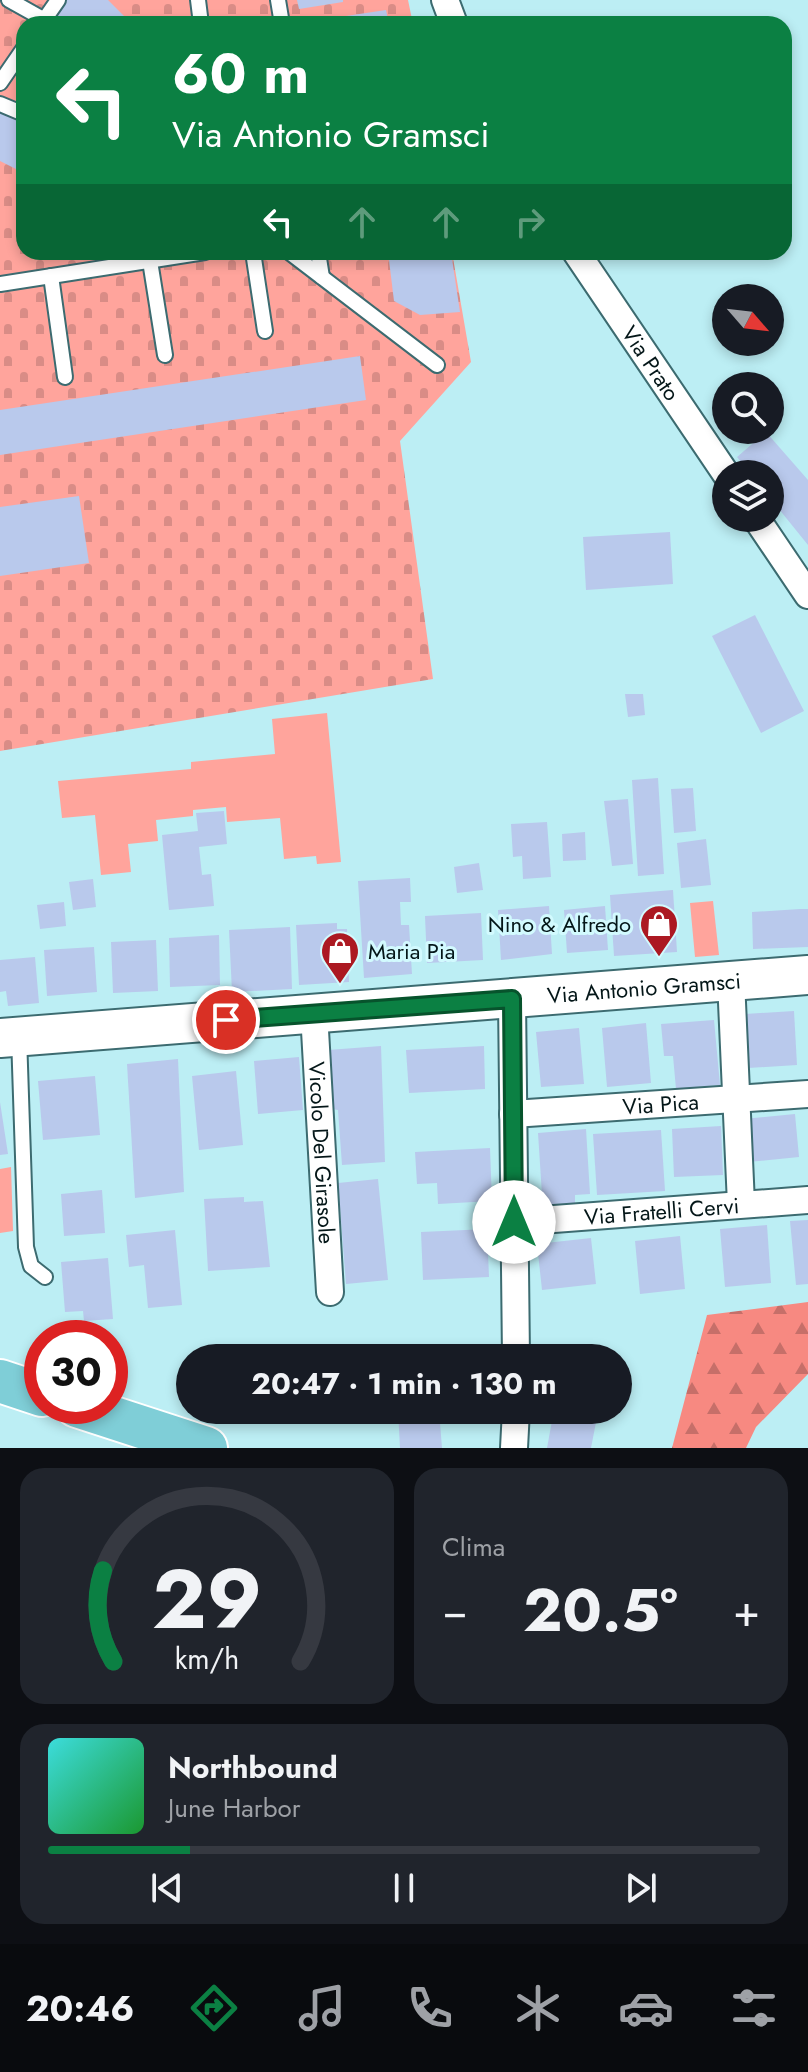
<!DOCTYPE html>
<html lang="it">
<meta charset="utf-8">
<style>
:root{--surface:#171b24;--page:#20242c;--text:#f1f3f6;--muted:#9ea1a6;--line:#363941;--accent:#0b8043}
body{margin:0;font-family:Jost,sans-serif;background:var(--page);color:var(--text);height:100vh;display:flex;flex-direction:column;font-size:30px;white-space:nowrap}
*{box-sizing:border-box;margin:0}
p{font-size:26px;color:var(--muted)}
.icon{flex:none;width:44px;height:44px;fill:none;stroke:currentColor;stroke-width:2;stroke-linecap:round;stroke-linejoin:round}
.map{position:relative;height:1448px;overflow:hidden}
.side{display:flex;flex-direction:column;gap:20px;padding:20px;background:#0d0f14;flex:1}
.side>*{flex:none}
.banner{position:absolute;left:16px;top:16px;width:776px;height:244px;border-radius:24px;box-shadow:0 4px 12px #0003;background:#0b8043;color:#fff;overflow:hidden}
.needle{width:52px;rotate:118deg}
.buttons{position:absolute;left:712px;top:284px;display:grid;gap:16px}
.buttons a{display:grid;place-items:center;width:72px;height:72px;border-radius:50%;background:var(--surface);box-shadow:0 4px 12px #0003;font-size:40px}
.speed{position:absolute;left:24px;top:1320px;display:flex;gap:16px;font-size:40px;font-weight:700;text-align:center}
.speed>*{display:grid;place-content:center;width:104px;height:104px;border-radius:50%;background:var(--surface);box-shadow:0 4px 12px #0003;line-height:1}
.speed .limit{border:12px solid #d22;background:#fff;color:#111}
.pin{position:absolute;display:grid;place-items:center;width:68px;height:68px;color:#fff;margin:-34px;border:4px solid #fff;border-radius:50%;box-shadow:0 2px 8px #0007}
.me{position:absolute;width:88px;margin:-44px;rotate:0deg;stroke-linejoin:round;filter:drop-shadow(0 0 6px #0008)}
.turn{display:flex;align-items:center;gap:28px;height:168px;padding:0 24px;font-size:36px}
.turn .icon{width:104px;height:104px;stroke-width:2.5}
.turn b{display:block;font-size:56px;line-height:68px}
.lanes{display:flex;align-items:center;height:76px;padding:0 24px;background:#0003;justify-content:center;gap:40px;direction:ltr}
.lanes .off{opacity:.35}
.big{font-size:60px;font-weight:700;line-height:1.1}
.side .card{flex:1;display:flex;flex-direction:column;justify-content:center;gap:12px;min-width:0;padding:0 28px;border-radius:24px;background:var(--page)}
.side .dial{align-items:center;gap:0}
.dial svg{height:208px;overflow:visible;fill:none;stroke:var(--line);stroke-width:7;stroke-linecap:round;text-anchor:middle}
.dial text{fill:var(--text);stroke:none}
.song{display:flex;align-items:center;gap:24px}
.cover{width:96px;height:96px;border-radius:12px;background:linear-gradient(135deg,hsl(180 70% 55%),hsl(130 70% 35%))}
.played{height:8px;border-radius:4px;background:linear-gradient(90deg,var(--accent) 20%,var(--line) 20%)}
.keys{display:flex;justify-content:space-around;direction:ltr}
.heat{display:flex;justify-content:space-between;align-items:center;font-size:44px;direction:ltr}
.side .tiles{flex:1;display:grid;gap:20px;grid-template-columns:1fr 1fr}
.card:last-child{grid-column:span 2}
.trip{position:absolute;left:176px;top:1344px;width:456px;height:80px;border-radius:40px;background:var(--surface);box-shadow:0 4px 12px #0003;font-weight:700;line-height:80px;text-align:center}
.tab-bar{display:flex;height:128px;justify-content:space-around;align-items:center;background:#090b0e;color:var(--muted)}
.tab-bar .icon{width:56px;height:56px}
.tab-bar .current{color:var(--accent)}
.tab-bar b{font-size:36px;color:var(--text)}
.map>svg:first-child{display:block}
.forest{fill:url(#forest-firs)}
.cemetery{fill:url(#cemetery-stones)}
.green{fill:#ffa49c}
.building{fill:#b9c9ec}
.lines{fill:none;stroke-linecap:round;stroke-linejoin:round}
.lane-casing{stroke:#3c6b70;stroke-width:18}
.street-casing{stroke:#3c6b70;stroke-width:30}
.secondary-casing{stroke:#3c6b70;stroke-width:42}
.primary-casing{stroke:#fff;stroke-width:46}
.lane{stroke:#fff;stroke-width:14}
.street{stroke:#fff;stroke-width:26}
.secondary{stroke:#fff;stroke-width:38}
.primary{stroke:#7fced7;stroke-width:42}
.route-casing{stroke:#07532c;stroke-width:20}
.route{stroke:#0b8043;stroke-width:14}
.labels{text-anchor:middle;stroke-width:6;stroke-linejoin:round;paint-order:stroke}
.street-label{font-size:22px;fill:#041618;stroke:#d2fafe}
.poi-label{font-size:22px;fill:#041618;stroke:#d2fafe;text-anchor:end}
</style>
<div class="map">
<svg width="808" height="1448" viewBox="0 0 808 1448">
<defs>
<pattern id="forest-firs" width="22" height="20" patternUnits="userSpaceOnUse" patternTransform="scale(2)"><rect width="22" height="20" fill="#f78981"/><path d="M5 1l3.5 6h-7zM16 11l3.5 6h-7z" fill="#c66f69"/></pattern>
<pattern id="cemetery-stones" width="16" height="16" patternUnits="userSpaceOnUse" patternTransform="scale(2)"><rect width="16" height="16" fill="#ffa49c"/><path d="M2 7V4a2 2 0 0 1 4 0v3zM10 15v-3a2 2 0 0 1 4 0v3z" fill="#d98c86"/></pattern>
</defs>
<rect width="100%" height="100%" fill="#bceef4"/>
<polygon class="forest" points="808,1302 808,1374 756,1427 746,1448 672,1448 707,1315"/>
<polygon class="cemetery" points="0,0 408,0 413,24 24,24 24,252 452,252 471,362 400,441 433,679 0,751"/>
<g class="green">
<polygon points="327,713 341,862 317,864 316,856 284,859 280,818 227,822 226,807 193,810 193,816 156,820 158,841 128,844 131,872 101,875 95,815 62,818 58,781 191,769 191,762 275,754 272,719"/>
<polygon points="713,901 719,955 695,957 690,903"/>
<polygon points="11,1167 13,1231 0,1233 0,1169"/>
</g>
<g class="building">
<polygon points="64,0 108,0 127,19 122,24 62,24 51,13"/>
<polygon points="297,0 343,0 343,2 299,9"/>
<polygon points="386,10 389,24 306,24 306,22"/>
<polygon points="0,107 24,119 22,172 0,161"/>
<polygon points="388,252 451,252 460,312 420,315 394,301"/>
<polygon points="360,356 366,400 0,455 0,410"/>
<polygon points="766,432 808,480 808,545 770,498 770,474 751,474 737,457"/>
<polygon points="79,496 89,563 0,576 0,507"/>
<polygon points="670,532 673,584 586,590 583,537"/>
<polygon points="755,615 804,711 761,733 712,636"/>
<polygon points="625,694 643,694 645,715 628,717"/>
<polygon points="658,778 664,874 638,876 632,780"/>
<polygon points="693,788 696,831 674,833 671,789"/>
<polygon points="628,799 633,864 612,866 604,801"/>
<polygon points="224,811 227,844 199,847 202,875 211,874 214,906 169,910 162,835 198,831 196,813"/>
<polygon points="547,822 551,877 523,879 522,856 513,857 511,824"/>
<polygon points="585,832 586,860 563,861 562,834"/>
<polygon points="706,839 711,885 681,888 677,843"/>
<polygon points="479,863 483,890 457,893 454,867"/>
<polygon points="410,878 411,902 400,902 401,925 409,925 412,974 364,978 358,881"/>
<polygon points="93,879 96,907 73,910 69,882"/>
<polygon points="673,890 677,952 614,956 610,895"/>
<polygon points="64,902 66,926 40,929 37,905"/>
<polygon points="549,906 552,954 501,960 498,910"/>
<polygon points="605,906 608,950 567,953 564,910"/>
<polygon points="800,909 808,909 808,947 753,949 752,912"/>
<polygon points="481,913 483,960 427,963 425,916"/>
<polygon points="337,923 337,929 347,929 349,982 299,985 296,925"/>
<polygon points="290,927 292,989 232,992 229,930"/>
<polygon points="219,935 220,985 170,987 169,938"/>
<polygon points="156,940 158,991 113,993 111,942"/>
<polygon points="94,947 97,992 47,996 44,950"/>
<polygon points="35,957 39,1003 8,1006 6,991 0,992 0,960"/>
<polygon points="794,1011 797,1065 748,1068 745,1014"/>
<polygon points="714,1020 720,1085 676,1089 673,1056 664,1056 661,1024"/>
<polygon points="646,1023 651,1083 607,1087 602,1028"/>
<polygon points="579,1028 584,1084 541,1087 536,1032"/>
<polygon points="381,1046 385,1162 342,1165 338,1110 332,1109 328,1050"/>
<polygon points="484,1046 485,1089 409,1093 406,1050"/>
<polygon points="299,1057 303,1110 258,1114 254,1061"/>
<polygon points="178,1059 184,1192 135,1198 127,1064"/>
<polygon points="236,1071 243,1145 199,1150 192,1076"/>
<polygon points="95,1076 100,1135 43,1140 38,1081"/>
<polygon points="0,1102 8,1154 0,1155"/>
<polygon points="795,1114 799,1157 748,1162 744,1119"/>
<polygon points="721,1126 723,1175 674,1177 672,1129"/>
<polygon points="586,1129 590,1194 575,1195 575,1208 543,1210 538,1133"/>
<polygon points="661,1130 665,1191 597,1195 593,1134"/>
<polygon points="490,1148 492,1201 438,1204 437,1183 417,1184 415,1152"/>
<polygon points="378,1179 388,1280 346,1284 338,1183"/>
<polygon points="102,1190 105,1233 64,1236 61,1194"/>
<polygon points="244,1197 244,1202 263,1201 270,1267 208,1271 204,1199"/>
<polygon points="808,1220 808,1284 796,1285 790,1221"/>
<polygon points="767,1225 771,1283 725,1287 720,1229"/>
<polygon points="487,1229 489,1277 423,1280 421,1232"/>
<polygon points="175,1230 182,1305 148,1308 144,1265 129,1267 126,1235"/>
<polygon points="680,1236 685,1289 640,1294 635,1241"/>
<polygon points="591,1238 596,1284 542,1290 537,1244"/>
<polygon points="108,1258 113,1319 84,1321 83,1311 65,1312 61,1262"/>
<polygon points="398,1410 439,1410 442,1448 400,1448"/>
<polygon points="554,1410 598,1412 591,1448 547,1448"/>
</g>
<g class="lines">
<defs>
<g id="lane">
<polyline points="9,0 52,24"/>
<polyline points="198,0 201,24"/>
<polyline points="278,0 282,24"/>
<polyline points="42,23 58,0"/>
<polyline points="0,83 24,48"/>
<polyline points="0,104 24,114"/>
<polyline points="253,252 265,331"/>
<polyline points="289,252 437,365"/>
<polyline points="318,252 322,277"/>
<polyline points="150,261 165,355"/>
<polyline points="51,276 65,377"/>
<polyline points="0,284 205,252"/>
<polyline points="19,1036 26,1247 31,1266 45,1277"/>
</g>
<g id="street">
<polyline points="445,0 454,24"/>
<path id="s1" d="M576 252 726 474"/>
<polyline points="756,518 808,595"/>
<polyline points="731,980 741,1204"/>
<polyline points="512,999 516,1358"/>
<path id="s2" d="M314 1013 330 1292"/>
<path id="s3" d="M513 1114 808 1094"/>
<path id="s4" d="M514 1222 808 1200"/>
<polyline points="514,1448 516,1410"/>
</g>
<g id="secondary">
<path id="s5" d="M0 1038 808 975"/>
</g>
<g id="primary">
<polyline points="0,1381 42,1395"/>
<polyline points="77,1406 206,1448"/>
</g>
</defs>
<use href="#lane" class="lane-casing"/>
<use href="#street" class="street-casing"/>
<use href="#secondary" class="secondary-casing"/>
<use href="#primary" class="primary-casing"/>
<use href="#lane" class="lane"/>
<use href="#street" class="street"/>
<use href="#secondary" class="secondary"/>
<use href="#primary" class="primary"/>
</g>
<g class="lines">
<defs>
<polyline id="route" points="226,1020 512,999 514,1222"/>
</defs>
<use href="#route" class="route-casing"/>
<use href="#route" class="route"/>
</g>
<defs>
<symbol id="shop-pin" viewBox="-11 -11 22 30"><path d="M0 17L-7.5 6A9.5 9.5 0 1 1 7.5 6Z" fill="#ac1922" stroke="#d2fafe"/><path d="M-5-2.5h2.3a2.7 3.5 0 0 1 5.4 0H5L5.5 6h-11ZM-1.5-2.5h3a1.5 2.3 0 0 0-3 0Z" fill="#fff"/></symbol>
</defs>
<g fill-rule="evenodd">
<use href="#shop-pin" x="637" y="902" width="44" height="60"/>
<use href="#shop-pin" x="318" y="929" width="44" height="60"/>
</g>
<g class="labels">
<g class="street-label">
<text dy="8" stroke="none"><textPath href="#s1" startOffset="134">Via Prato</textPath></text>
<text dy="8" stroke="none"><textPath href="#s5" startOffset="646">Via Antonio Gramsci</textPath></text>
<text dy="8" stroke="none"><textPath href="#s3" startOffset="148">Via Pica</textPath></text>
<text dy="8" stroke="none"><textPath href="#s2" startOffset="140">Vicolo Del Girasole</textPath></text>
<text dy="8" stroke="none"><textPath href="#s4" startOffset="148">Via Fratelli Cervi</textPath></text>
</g>
<g class="poi-label">
<text x="631" y="932">Nino &amp; Alfredo</text>
<text x="368" y="959" text-anchor="start">Maria Pia</text>
</g>
</g>
</svg>
<div class="buttons">
<a><svg class="needle" viewBox="-14 -14 28 28"><path d="M0-13l5 13h-10z" fill="#e53935"/><path d="M0 13l5-13h-10z" fill="#9ea1a6"/></svg></a>
<a><svg class="icon" aria-label="search" viewBox="0 0 24 24"><circle cx="10" cy="10" r="6"/><path d="M15 15l6 6"/></svg></a>
<a><svg class="icon" aria-label="layers" viewBox="0 0 24 24"><path d="M12 4l9 5-9 5-9-5zM3 14l9 5 9-5"/></svg></a>
</div>
<div class="speed"><div class="limit">30</div></div>
<div class="pin" style="left:226px;top:1020px;background:#d93025"><svg class="icon" aria-label="arrive" viewBox="0 0 24 24"><path d="M6 21V4h12l-3 4 3 4H6"/></svg></div>
<svg class="me" style="left:514px;top:1222px" viewBox="-20 -20 40 40"><circle r="19" fill="#fff"/><path d="M0-13L10 11 0 6-10 11z" fill="#0b8043"/></svg>
<div class="trip">20:47 · 1 min · 130 m</div>
<div class="banner">
<div class="turn"><svg class="icon" aria-label="left" viewBox="0 0 24 24"><path d="M17 20v-9H6M10 6l-5 5 5 5"/></svg><div><b>60 m</b>Via Antonio Gramsci</div></div>
<div class="lanes"><svg class="icon" aria-label="left" viewBox="0 0 24 24"><path d="M17 20v-9H6M10 6l-5 5 5 5"/></svg><svg class="icon off" aria-label="ahead" viewBox="0 0 24 24"><path d="M12 20V5M6 11l6-6 6 6"/></svg><svg class="icon off" aria-label="ahead" viewBox="0 0 24 24"><path d="M12 20V5M6 11l6-6 6 6"/></svg><svg class="icon off" aria-label="right" viewBox="0 0 24 24"><path d="M7 20v-9h11M14 6l5 5-5 5"/></svg></div>
</div>
</div>
<section class="side">
<div class="tiles">
<div class="card dial"><svg viewBox="0 0 100 80">
<path d="M14 69A42 42 0 1 1 86 69"/>
<path d="M14 69A42 42 0 0 1 10 34" stroke="#0b8043"/>
<text x="50" y="56" font-size="32" font-weight="700">29</text>
<text x="50" y="72" font-size="11">km/h</text>
</svg></div>
<div class="card"><p>Clima</p>
<div class="heat"><a>−</a><b class="big">20.5°</b><a>+</a></div>
</div>
<div class="card">
<div class="song"><i class="cover"></i><div><b>Northbound</b><p>June Harbor</p></div></div>
<div class="played"></div>
<div class="keys"><svg class="icon" aria-label="previous" viewBox="0 0 24 24"><path d="M18 5L8 12l10 7zM5 5v14"/></svg><svg class="icon" aria-label="pause" viewBox="0 0 24 24"><path d="M8 5v14M16 5v14"/></svg><svg class="icon" aria-label="next" viewBox="0 0 24 24"><path d="M6 5l10 7-10 7zM19 5v14"/></svg></div>
</div>
</div>
</section>
<nav class="tab-bar">
<b>20:46</b>
<svg class="icon current" aria-label="directions" viewBox="0 0 24 24"><path d="M12 3l9 9-9 9-9-9zM9 14v-3h6M13 9l2 2-2 2"/></svg>
<svg class="icon" aria-label="music" viewBox="0 0 24 24"><path d="M9 18V5l10-2v13"/><circle cx="6" cy="18" r="3"/><circle cx="16" cy="16" r="3"/></svg>
<svg class="icon" aria-label="phone" viewBox="0 0 24 24"><path d="M5 4h4l2 5-3 2q2 4 5 5l2-3 5 2v4C11 20 4 13 5 4z"/></svg>
<svg class="icon" aria-label="climate" viewBox="0 0 24 24"><path d="M12 3v18M4 7l16 10M4 17L20 7"/></svg>
<svg class="icon" aria-label="car" viewBox="0 0 24 24"><path d="M5 17H2v-5l4-1 3-4h7l3 4 3 1v5h-3M9 17h6M6 11h13"/><circle cx="7" cy="17" r="2"/><circle cx="17" cy="17" r="2"/></svg>
<svg class="icon" aria-label="filters" viewBox="0 0 24 24"><path d="M4 7h16M4 17h16"/><circle cx="9" cy="7" r="2"/><circle cx="15" cy="17" r="2"/></svg>
</nav>
